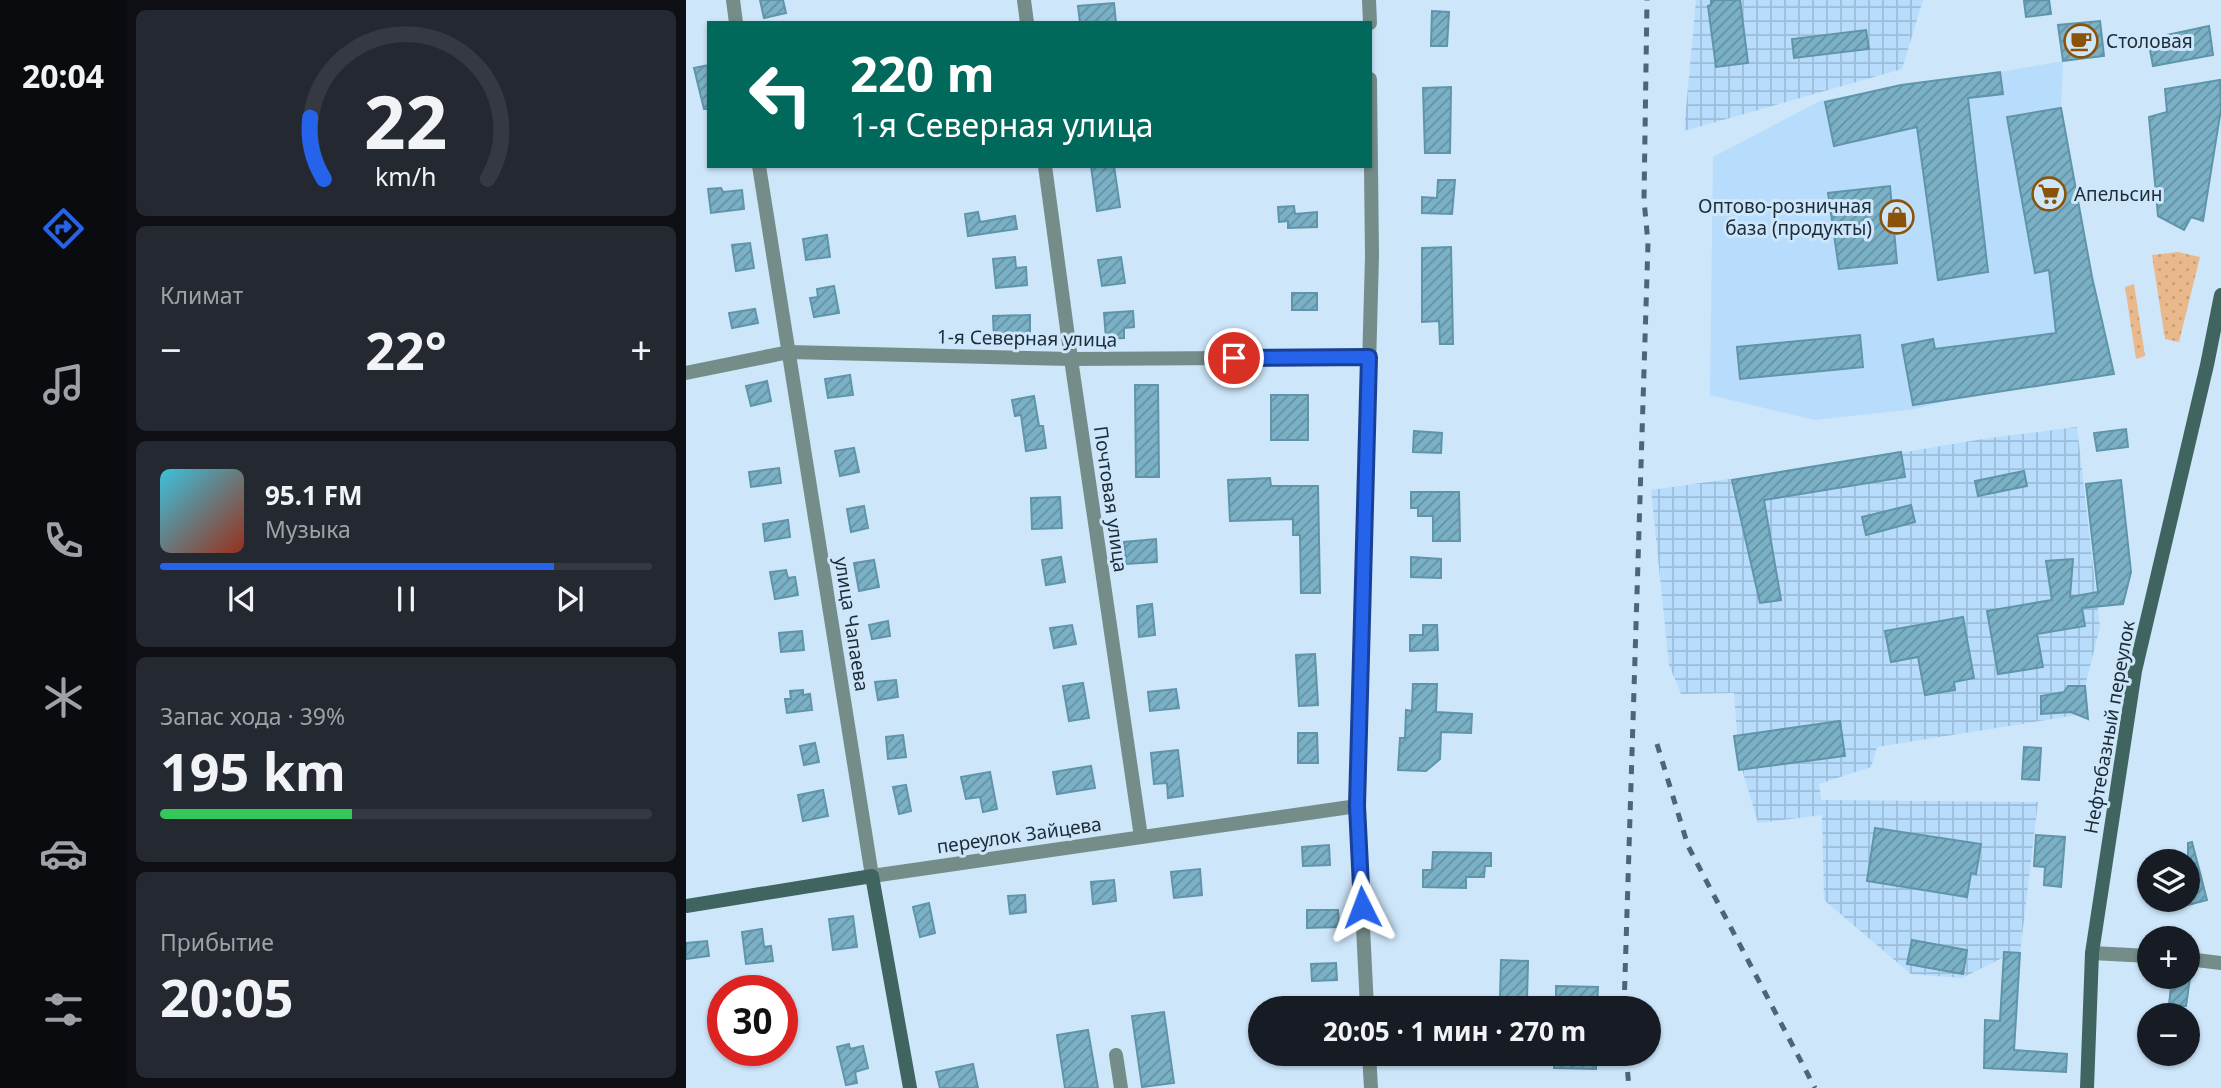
<!DOCTYPE html>
<html lang="ru">
<meta charset="utf-8">
<style>
:root{--surface:#171b24;--page:#242831;--text:#f1f3f6;--muted:#9ea1a6;--line:#363941;--accent:#2563eb}
body{margin:0;font-family:"Noto Sans",sans-serif;background:var(--page);color:var(--text);height:100vh;display:flex;flex-direction:column;font-size:26px;white-space:nowrap}
*{box-sizing:border-box;margin:0}
p{font-size:23px;color:var(--muted)}
.icon{flex:none;width:38px;height:38px;fill:none;stroke:currentColor;stroke-width:2;stroke-linecap:round;stroke-linejoin:round}
.map{position:relative;flex:1;overflow:hidden}
.drawer{display:flex;flex-direction:column;gap:10px;padding:10px;background:#0d0f14;width:560px}
.drawer>*{flex:none}
.banner{position:absolute;left:21px;top:21px;width:665px;height:147px;border-radius:0px;box-shadow:0 2px 5px #0004;background:#00695c;color:#fff;overflow:hidden}
.fabs{position:absolute;left:1451px;top:849px;display:grid;gap:14px}
.fabs a{display:grid;place-items:center;width:63px;height:63px;border-radius:50%;background:var(--surface);box-shadow:0 2px 5px #0004;font-size:35px}
.speed{position:absolute;left:21px;top:975px;display:flex;gap:14px;font-size:35px;font-weight:700;text-align:center}
.speed>*{display:grid;place-content:center;width:91px;height:91px;border-radius:50%;background:var(--surface);box-shadow:0 2px 5px #0004;line-height:1}
.speed .limit{border:10px solid #d22;background:#fff;color:#111}
.pin{position:absolute;display:grid;place-items:center;width:60px;height:60px;color:#fff;margin:-30px;border:4px solid #fff;border-radius:50%;box-shadow:0 2px 7px #0007}
.me{position:absolute;width:77px;margin:-38px;rotate:357deg;stroke-linejoin:round;filter:drop-shadow(0 0 5px #0008)}
.turn{display:flex;align-items:center;gap:24px;height:147px;padding:0 28px;font-size:32px}
.turn .icon{width:91px;height:91px;stroke-width:2.5}
.turn b{display:block;font-size:49px;line-height:60px}
.big{font-size:52px;font-weight:700;line-height:1.1}
.drawer .widget{flex:1;display:flex;flex-direction:column;justify-content:center;gap:10px;min-width:0;padding:0 24px;border-radius:10px;background:var(--page)}
.drawer .dial{align-items:center;gap:0}
.dial svg{height:182px;overflow:visible;fill:none;stroke:var(--line);stroke-width:7;stroke-linecap:round;text-anchor:middle}
.dial text{fill:var(--text);stroke:none}
.song{display:flex;align-items:center;gap:21px}
.cover{width:84px;height:84px;border-radius:10px;background:linear-gradient(135deg,hsl(190 70% 55%),hsl(10 70% 35%))}
.played{height:7px;border-radius:4px;background:linear-gradient(90deg,var(--accent) 80%,var(--line) 80%)}
.keys{display:flex;justify-content:space-around;direction:ltr}
.heat{display:flex;justify-content:space-between;align-items:center;font-size:38px;direction:ltr}
.charge{height:10px;border-radius:5px;background:linear-gradient(90deg,#34c759 39%,var(--line) 0)}
.trip{position:absolute;left:562px;top:996px;width:413px;height:70px;border-radius:35px;background:var(--surface);box-shadow:0 2px 5px #0004;font-weight:700;line-height:70px;text-align:center}
main{display:flex;flex:1;min-height:0}
.tabs{display:flex;flex-direction:column;width:126px;justify-content:space-around;align-items:center;background:#090b0e;color:var(--muted)}
.tabs .icon{width:49px;height:49px}
.tabs .current{color:var(--accent)}
.tabs b{font-size:32px;color:var(--text)}
.map>svg:first-child{display:block}
.built{fill:#b7dcfc}
.industrial{fill:url(#industrial-grid)}
.grass{fill:url(#grass-dots)}
.building{fill:url(#building-hatch);stroke:#5f94a9;stroke-width:2}
.lines{fill:none;stroke-linecap:round;stroke-linejoin:round}
.street{stroke:#758d89;stroke-width:14}
.secondary{stroke:#406560;stroke-width:14}
.rail{stroke:#516473;stroke-width:5;stroke-dasharray:9 9;stroke-linecap:butt}
.route-casing{stroke:#184099;stroke-width:18}
.route{stroke:#2563eb;stroke-width:12}
.labels{text-anchor:middle;stroke-width:6;stroke-linejoin:round;paint-order:stroke}
.poi-label{font-size:19px;fill:#1c2c39;stroke:#cde6fa;text-anchor:start}
.street-label{font-size:19px;fill:#1c2c39;stroke:#cde6fa}
</style>
<main>
<nav class="tabs">
<b>20:04</b>
<svg class="icon current" aria-label="directions" viewBox="0 0 24 24"><path d="M12 3l9 9-9 9-9-9zM9 14v-3h6M13 9l2 2-2 2"/></svg>
<svg class="icon" aria-label="music" viewBox="0 0 24 24"><path d="M9 18V5l10-2v13"/><circle cx="6" cy="18" r="3"/><circle cx="16" cy="16" r="3"/></svg>
<svg class="icon" aria-label="phone" viewBox="0 0 24 24"><path d="M5 4h4l2 5-3 2q2 4 5 5l2-3 5 2v4C11 20 4 13 5 4z"/></svg>
<svg class="icon" aria-label="climate" viewBox="0 0 24 24"><path d="M12 3v18M4 7l16 10M4 17L20 7"/></svg>
<svg class="icon" aria-label="car" viewBox="0 0 24 24"><path d="M5 17H2v-5l4-1 3-4h7l3 4 3 1v5h-3M9 17h6M6 11h13"/><circle cx="7" cy="17" r="2"/><circle cx="17" cy="17" r="2"/></svg>
<svg class="icon" aria-label="filters" viewBox="0 0 24 24"><path d="M4 7h16M4 17h16"/><circle cx="9" cy="7" r="2"/><circle cx="15" cy="17" r="2"/></svg>
</nav>
<section class="drawer">
<div class="widget dial"><svg viewBox="0 0 100 80">
<path d="M14 69A42 42 0 1 1 86 69"/>
<path d="M14 69A42 42 0 0 1 8 42" stroke="#2563eb"/>
<text x="50" y="56" font-size="32" font-weight="700">22</text>
<text x="50" y="72" font-size="11">km/h</text>
</svg></div>
<div class="widget"><p>Климат</p>
<div class="heat"><a>−</a><b class="big">22°</b><a>+</a></div>
</div>
<div class="widget">
<div class="song"><i class="cover"></i><div><b>95.1 FM</b><p>Музыка</p></div></div>
<div class="played"></div>
<div class="keys"><svg class="icon" aria-label="previous" viewBox="0 0 24 24"><path d="M18 5L8 12l10 7zM5 5v14"/></svg><svg class="icon" aria-label="pause" viewBox="0 0 24 24"><path d="M8 5v14M16 5v14"/></svg><svg class="icon" aria-label="next" viewBox="0 0 24 24"><path d="M6 5l10 7-10 7zM19 5v14"/></svg></div>
</div>
<div class="widget"><p>Запас хода · 39%</p><b class="big">195 km</b><div class="charge"></div></div>
<div class="widget"><p>Прибытие</p><b class="big">20:05</b></div>
</section>
<div class="map">
<svg width="1535" height="1088" viewBox="0 0 1535 1088">
<defs>
<pattern id="industrial-grid" width="8" height="8" patternUnits="userSpaceOnUse" patternTransform="scale(1.75)"><rect width="8" height="8" fill="#b7dcfc"/><path d="M0 4h8M4 0v8" fill="none" stroke="#9dbdd9"/></pattern>
<pattern id="grass-dots" width="8" height="8" patternUnits="userSpaceOnUse" patternTransform="scale(1.75)"><rect width="8" height="8" fill="#eab98b"/><path d="M2 2h.1M6 6h.1" fill="none" stroke="#c89f79" stroke-width="1.8" stroke-linecap="round"/></pattern>
<pattern id="building-hatch" width="6" height="6" patternUnits="userSpaceOnUse" patternTransform="scale(1.75)"><rect width="6" height="6" fill="#7bb1c6"/><path d="M-1 1l2-2M0 6l6-6M5 7l2-2" fill="none" stroke="#6490a2"/></pattern>
</defs>
<rect width="100%" height="100%" fill="#cde6fa"/>
<polygon class="built" points="1377,61 1375,108 1406,277 1428,374 1277,397 1229,409 1129,420 1024,395 1027,157 1134,101 1225,84 1314,72"/>
<g class="industrial">
<polygon points="1010,0 1237,0 1216,69 998,131"/>
<polygon points="1391,427 1414,627 1399,686 1402,719 1391,715 1191,747 1185,767 1133,784 1136,804 1136,800 1352,802 1334,953 1318,952 1318,957 1276,978 1225,974 1138,900 1136,815 1072,823 1053,759 1048,693 995,694 983,665 965,490 1142,465 1303,438"/>
</g>
<g class="grass">
<polygon points="1492,252 1514,257 1493,342 1479,339 1466,255"/>
<polygon points="1448,284 1459,356 1450,359 1439,287"/>
</g>
<g class="building">
<polygon points="74,0 97,0 100,13 78,18"/>
<polygon points="1025,0 1054,0 1062,63 1030,67 1022,6 1025,5"/>
<polygon points="1363,0 1365,14 1340,17 1338,1"/>
<polygon points="428,3 430,23 394,23 392,6"/>
<polygon points="746,11 763,12 761,46 745,46"/>
<polygon points="1414,21 1418,56 1377,61 1372,25"/>
<polygon points="1523,26 1527,55 1467,66 1462,39"/>
<polygon points="1180,30 1183,49 1108,58 1106,39"/>
<polygon points="23,65 23,109 18,109 8,68"/>
<polygon points="1314,72 1317,94 1282,98 1302,272 1252,280 1231,127 1148,146 1139,102 1215,85"/>
<polygon points="1534,80 1535,109 1517,221 1505,217 1498,230 1472,216 1463,117 1481,112 1479,89"/>
<polygon points="765,87 764,153 739,153 737,88"/>
<polygon points="1375,108 1406,277 1428,374 1227,405 1216,345 1247,339 1249,349 1370,333 1363,270 1349,273 1321,117"/>
<polygon points="405,166 428,166 434,207 411,211"/>
<polygon points="752,180 769,180 766,214 736,213 736,197 751,198"/>
<polygon points="1204,186 1211,263 1153,269 1142,193"/>
<polygon points="35,188 37,192 56,190 58,209 25,213 22,189"/>
<polygon points="608,206 609,214 631,212 631,227 602,228 602,221 593,222 592,207"/>
<polygon points="292,212 294,222 329,216 331,229 282,236 279,214"/>
<polygon points="141,235 144,257 120,260 117,239"/>
<polygon points="64,243 68,268 50,271 46,245"/>
<polygon points="765,247 767,344 754,344 753,321 736,322 736,248"/>
<polygon points="329,257 330,268 340,267 341,285 310,288 307,259"/>
<polygon points="435,257 439,283 416,286 412,260"/>
<polygon points="148,286 153,313 128,317 124,298 132,297 131,289"/>
<rect x="606" y="293" width="25" height="17"/>
<polygon points="69,309 72,323 46,328 43,313"/>
<polygon points="447,311 448,327 438,328 438,338 420,339 418,313"/>
<polygon points="344,315 344,338 308,339 307,316"/>
<polygon points="1174,335 1177,367 1054,379 1051,347"/>
<polygon points="164,375 167,395 142,398 139,379"/>
<polygon points="81,381 85,401 65,406 60,386"/>
<polygon points="449,385 472,385 473,477 450,477"/>
<rect x="585" y="395" width="37" height="45"/>
<polygon points="348,396 353,426 357,426 360,448 340,451 335,415 329,416 326,400"/>
<polygon points="1440,429 1442,447 1411,451 1408,433"/>
<polygon points="728,431 756,433 755,453 727,452"/>
<polygon points="168,448 173,472 154,476 149,451"/>
<polygon points="1215,452 1219,477 1078,500 1095,600 1074,603 1046,480"/>
<polygon points="93,468 95,483 65,487 63,472"/>
<polygon points="1338,471 1341,486 1292,496 1289,481"/>
<polygon points="584,478 585,486 632,486 634,593 615,593 614,535 607,535 607,519 544,521 542,480"/>
<polygon points="1435,480 1445,572 1437,604 1396,608 1399,626 1351,634 1357,667 1312,674 1301,611 1366,600 1360,561 1387,559 1384,597 1412,592 1400,484"/>
<polygon points="725,492 773,492 774,541 747,541 747,516 732,516 732,508 725,508"/>
<polygon points="374,497 376,528 346,529 345,498"/>
<polygon points="1225,505 1229,522 1180,535 1176,517"/>
<polygon points="178,506 182,528 165,532 161,509"/>
<polygon points="102,520 104,537 79,541 77,524"/>
<polygon points="470,539 471,562 440,564 438,542"/>
<polygon points="375,557 379,582 360,585 356,560"/>
<polygon points="725,557 755,559 755,578 725,577"/>
<polygon points="188,560 193,587 173,591 168,563"/>
<polygon points="100,570 102,578 109,577 112,595 89,599 84,572"/>
<polygon points="466,604 469,635 453,637 451,606"/>
<polygon points="1277,617 1288,678 1268,682 1269,690 1239,695 1232,657 1205,662 1199,631"/>
<polygon points="202,621 204,636 186,639 183,625"/>
<polygon points="386,625 390,644 368,648 364,628"/>
<polygon points="737,625 751,625 752,650 724,651 724,635 737,635"/>
<polygon points="116,631 118,650 95,652 93,633"/>
<polygon points="629,654 632,705 613,706 610,655"/>
<polygon points="210,680 212,697 192,700 189,682"/>
<polygon points="397,683 403,718 383,721 377,686"/>
<polygon points="727,684 751,684 750,712 786,714 785,733 755,732 754,759 740,771 712,770 714,738 719,738 720,710 726,711"/>
<polygon points="1382,686 1399,686 1402,719 1385,712 1355,714 1355,696 1378,692"/>
<polygon points="490,689 493,708 464,711 462,692"/>
<polygon points="117,690 117,695 124,694 126,710 101,713 99,699 105,699 104,691"/>
<polygon points="1154,721 1159,756 1053,770 1048,736"/>
<polygon points="612,733 631,733 632,763 612,763"/>
<polygon points="217,735 220,757 202,759 200,737"/>
<polygon points="129,743 133,762 118,765 114,746"/>
<polygon points="1338,747 1355,748 1353,780 1336,779"/>
<polygon points="492,750 497,796 482,798 481,783 468,784 465,753"/>
<polygon points="405,766 409,788 371,794 367,772"/>
<polygon points="304,772 311,809 297,812 294,797 280,799 275,777"/>
<polygon points="220,785 225,811 213,814 207,787"/>
<polygon points="137,790 142,816 117,821 112,795"/>
<polygon points="1189,828 1295,844 1290,874 1285,873 1281,897 1181,881"/>
<polygon points="1350,835 1379,837 1375,887 1358,885 1359,867 1348,866"/>
<polygon points="1506,842 1521,900 1502,905 1502,843"/>
<polygon points="643,845 644,865 617,866 616,847"/>
<polygon points="747,852 805,853 805,866 799,866 798,877 780,877 780,888 737,887 737,870 746,870"/>
<polygon points="514,869 516,895 488,898 485,872"/>
<polygon points="428,880 430,901 407,904 405,882"/>
<polygon points="339,895 340,912 324,914 322,896"/>
<polygon points="243,903 249,933 234,937 227,907"/>
<polygon points="621,910 652,910 653,927 621,928"/>
<polygon points="167,916 171,947 147,950 143,919"/>
<polygon points="76,929 78,947 85,946 87,961 60,964 56,932"/>
<polygon points="1226,940 1281,950 1277,974 1221,964"/>
<polygon points="21,941 23,956 0,959 0,943"/>
<polygon points="1318,952 1334,953 1328,1050 1381,1054 1380,1072 1298,1068 1299,1020 1314,1021"/>
<polygon points="815,960 842,961 841,1000 814,999"/>
<polygon points="650,963 651,980 626,981 625,964"/>
<polygon points="1486,977 1504,978 1500,1006 1483,1005"/>
<polygon points="870,986 912,987 911,1008 870,1008"/>
<polygon points="478,1012 488,1083 456,1087 446,1016"/>
<polygon points="402,1030 412,1088 379,1088 371,1035"/>
<polygon points="163,1044 164,1049 177,1046 182,1068 169,1072 171,1083 160,1085 151,1047"/>
<polygon points="868,1054 910,1054 910,1069 868,1068"/>
<polygon points="287,1064 292,1088 254,1088 250,1072"/>
</g>
<g class="lines">
<g class="street">
<polyline points="47,0 50,23"/>
<polyline points="338,0 341,23"/>
<polyline points="683,0 684,23"/>
<polyline points="73,166 186,876 671,806"/>
<polyline points="359,166 385,359 455,837"/>
<polyline points="0,373 103,352 385,359 683,357"/>
<polyline points="1406,953 1463,956"/>
<polyline points="1502,959 1535,963"/>
<polyline points="681,1008 671,806 686,256 684,79"/>
<polyline points="683,1054 685,1088"/>
<polyline points="430,1055 435,1088"/>
</g>
<g class="secondary">
<polyline points="0,906 186,876 224,1088"/>
<polyline points="1401,1088 1406,953 1449,671 1521,365 1535,295"/>
</g>
<g class="rail">
<polyline points="971,744 1002,846 1129,1088"/>
<polyline points="938,1008 962,243 958,200 961,0"/>
<polyline points="940,1054 943,1088"/>
</g>
</g>
<g class="lines">
<defs>
<polyline id="route" points="548,358 683,357 671,806 676,907"/>
</defs>
<use href="#route" class="route-casing"/>
<use href="#route" class="route"/>
</g>
<defs>
<symbol id="cafe-ring" viewBox="-11 -11 22 22"><circle r="9.5" fill="#cde6fa" stroke="#8b5209" stroke-width="1.5"/><path d="M-5.5-4.5H6V0H3Q3 3.5 0 3.5H-2.5Q-5.5 3.5-5.5 0ZM3-3.2v2h1.7v-2ZM-6 4.5H4V6H-6Z" fill="#8b5209"/></symbol>
<symbol id="supermarket-ring" viewBox="-11 -11 22 22"><circle r="9.5" fill="#cde6fa" stroke="#8b5209" stroke-width="1.5"/><path d="M-6-5.5h2.5l.6 2H6L4.5 2H-2.5L-4.4-4H-6ZM-1.5 3.2a1.3 1.3 0 1 0 .1 0ZM3 3.2a1.3 1.3 0 1 0 .1 0Z" fill="#8b5209"/></symbol>
<symbol id="shop-ring" viewBox="-11 -11 22 22"><circle r="9.5" fill="#cde6fa" stroke="#8b5209" stroke-width="1.5"/><path d="M-5-2.5h2.3a2.7 3.5 0 0 1 5.4 0H5L5.5 6h-11ZM-1.5-2.5h3a1.5 2.3 0 0 0-3 0Z" fill="#8b5209"/></symbol>
</defs>
<g fill-rule="evenodd">
<use href="#cafe-ring" x="1376" y="22" width="38" height="38"/>
<use href="#supermarket-ring" x="1344" y="175" width="38" height="38"/>
<use href="#shop-ring" x="1192" y="198" width="38" height="38"/>
</g>
<g class="labels">
<g class="poi-label">
<text x="1420" y="48">Столовая</text>
<text x="1388" y="201">Апельсин</text>
<text x="1186" y="213" text-anchor="end">Оптово-розничная<tspan x="1186" dy="22">база (продукты)</tspan></text>
</g>
<g class="street-label">
<text transform="translate(341 338) rotate(1)" y="7">1-я Северная улица</text>
<text transform="translate(425 499) rotate(82)" y="7">Почтовая улица</text>
<text transform="translate(166 624) rotate(81)" y="7">улица Чапаева</text>
<text transform="translate(1423 727) rotate(-80)" y="7">Нефтебазный переулок</text>
<text transform="translate(333 835) rotate(-8)" y="7">переулок Зайцева</text>
</g>
</g>
</svg>
<div class="fabs">
<a><svg class="icon" aria-label="layers" viewBox="0 0 24 24"><path d="M12 4l9 5-9 5-9-5zM3 14l9 5 9-5"/></svg></a>
<a>+</a>
<a>−</a>
</div>
<div class="speed"><div class="limit">30</div></div>
<div class="pin" style="left:548px;top:358px;background:#d93025"><svg class="icon" aria-label="arrive" viewBox="0 0 24 24"><path d="M6 21V4h12l-3 4 3 4H6"/></svg></div>
<svg class="me" style="left:676px;top:907px" viewBox="-20 -20 40 40"><path d="M0-17L14 15 0 8-14 15z" fill="#2563eb" stroke="#fff" stroke-width="4"/></svg>
<div class="trip">20:05 · 1 мин · 270 m</div>
<div class="banner">
<div class="turn"><svg class="icon" aria-label="left" viewBox="0 0 24 24"><path d="M17 20v-9H6M10 6l-5 5 5 5"/></svg><div><b>220 m</b>1-я Северная улица</div></div>
</div>
</div>
</main>
